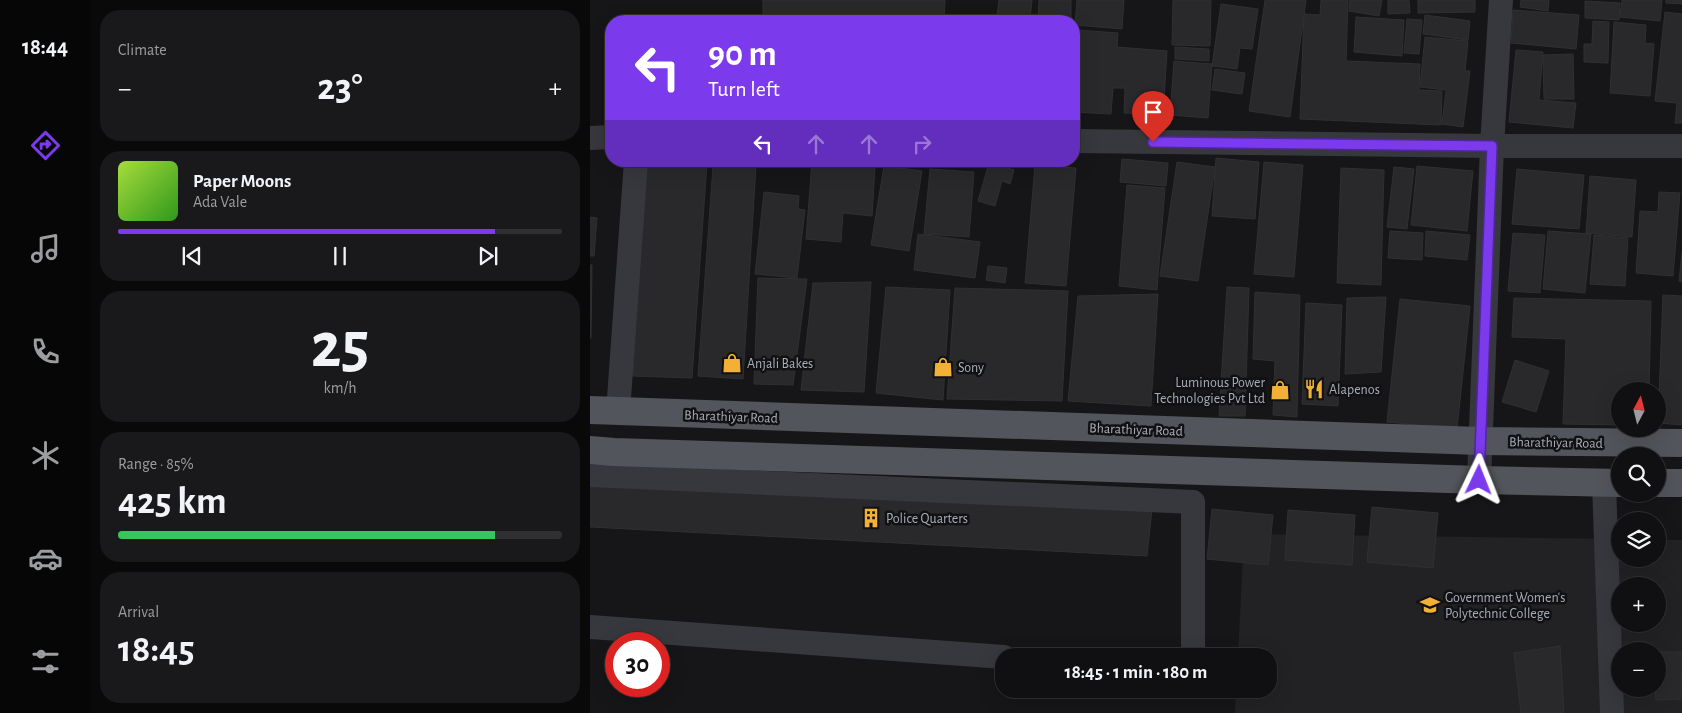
<!DOCTYPE html>
<meta charset="utf-8">
<style>
:root{--surface:#101012;--page:#19191b;--text:#f1f3f6;--muted:#9c9d9f;--line:#303032;--accent:#7c3aed}
body{margin:0;font-family:"Alegreya Sans",sans-serif;background:var(--page);color:var(--text);height:100vh;display:flex;flex-direction:column;font-size:19px;white-space:nowrap}
*{box-sizing:border-box;margin:0}
p{font-size:16px;color:var(--muted)}
.icon{flex:none;width:28px;height:28px;fill:none;stroke:currentColor;stroke-width:2;stroke-linecap:round;stroke-linejoin:round}
.map{position:relative;flex:1;overflow:hidden}
.sheet{display:flex;flex-direction:column;gap:10px;padding:10px;background:#09090a;width:500px}
.sheet>*{flex:none}
.hud{position:absolute;left:15px;top:15px;width:475px;height:152px;border-radius:20px;box-shadow:0 5px 20px #0002,0 0 0 1px var(--line);background:#7c3aed;color:#fff;overflow:hidden}
.needle{width:32px;rotate:7deg}
.controls{position:absolute;left:1021px;top:382px;display:grid;gap:10px}
.controls a{display:grid;place-items:center;width:55px;height:55px;border-radius:50%;background:var(--surface);box-shadow:0 5px 20px #0002,0 0 0 1px var(--line);font-size:25px}
.speed{position:absolute;left:15px;top:632px;display:flex;gap:10px;font-size:25px;font-weight:700;text-align:center}
.speed>*{display:grid;place-content:center;width:65px;height:65px;border-radius:50%;background:var(--surface);box-shadow:0 5px 20px #0002,0 0 0 1px var(--line);line-height:1}
.speed .limit{border:8px solid #d22;background:#fff;color:#111}
.pin{position:absolute;display:grid;place-items:center;width:42px;height:42px;color:#fff;margin:-51px -21px;border-radius:50% 50% 50% 0;rotate:-45deg;box-shadow:0 0 5px #0007}
.pin .icon{rotate:45deg}
.me{position:absolute;width:55px;margin:-28px;rotate:2deg;stroke-linejoin:round;filter:drop-shadow(0 0 4px #0008)}
.turn{display:flex;align-items:center;gap:18px;height:105px;padding:0 20px;font-size:22px}
.turn .icon{width:65px;height:65px;stroke-width:2.5}
.turn b{display:block;font-size:35px;line-height:42px}
.lanes{display:flex;align-items:center;height:48px;padding:0 20px;background:#0003;justify-content:center;gap:25px;direction:ltr}
.lanes .off{opacity:.35}
.big{font-size:38px;font-weight:600;line-height:1.1}
.sheet .widget{flex:1;display:flex;flex-direction:column;justify-content:center;gap:8px;min-width:0;padding:0 18px;border-radius:20px;background:var(--page)}
.sheet .dial{align-items:center;gap:0}
.dial b{font-size:65px;line-height:1}
.song{display:flex;align-items:center;gap:15px}
.cover{width:60px;height:60px;border-radius:8px;background:linear-gradient(135deg,hsl(80 70% 55%),hsl(110 70% 35%))}
.played{height:5px;border-radius:2px;background:linear-gradient(90deg,var(--accent) 85%,var(--line) 85%)}
.keys{display:flex;justify-content:space-around;direction:ltr}
.heat{display:flex;justify-content:space-between;align-items:center;font-size:28px;direction:ltr}
.charge{height:8px;border-radius:4px;background:linear-gradient(90deg,#34c759 85%,var(--line) 0)}
.trip{position:absolute;left:405px;top:648px;width:282px;height:50px;border-radius:20px;background:var(--surface);box-shadow:0 5px 20px #0002,0 0 0 1px var(--line);font-weight:600;line-height:50px;text-align:center}
main{display:flex;flex:1;min-height:0}
.tab-bar{display:flex;flex-direction:column;width:90px;justify-content:space-around;align-items:center;background:#060607;color:var(--muted)}
.tab-bar .icon{width:35px;height:35px}
.tab-bar .on{color:var(--accent)}
.tab-bar b{font-size:22px;color:var(--text)}
.map>svg:first-child{display:block}
.built{fill:#222225;fill-rule:evenodd}
.building{fill:#29292c;stroke:#303034}
.lines{fill:none;stroke-linecap:round;stroke-linejoin:round}
.minor{stroke:#37383d;stroke-width:24}
.primary{stroke:#53555c;stroke-width:28}
.route-casing{stroke:#51269a;stroke-width:12}
.route{stroke:#7c3aed;stroke-width:9}
.labels{text-anchor:middle;stroke-width:5;stroke-linejoin:round;paint-order:stroke}
.poi-label{font-size:14px;fill:#a8adb8;stroke:#111113;text-anchor:start}
.street-label{font-size:14px;fill:#a8adb8;stroke:#111113}
</style>
<main>
<nav class="tab-bar">
<b>18:44</b>
<svg class="icon on" aria-label="directions" viewBox="0 0 24 24"><path d="M12 3l9 9-9 9-9-9zM9 14v-3h6M13 9l2 2-2 2"/></svg>
<svg class="icon" aria-label="music" viewBox="0 0 24 24"><path d="M9 18V5l10-2v13"/><circle cx="6" cy="18" r="3"/><circle cx="16" cy="16" r="3"/></svg>
<svg class="icon" aria-label="phone" viewBox="0 0 24 24"><path d="M5 4h4l2 5-3 2q2 4 5 5l2-3 5 2v4C11 20 4 13 5 4z"/></svg>
<svg class="icon" aria-label="climate" viewBox="0 0 24 24"><path d="M12 3v18M4 7l16 10M4 17L20 7"/></svg>
<svg class="icon" aria-label="car" viewBox="0 0 24 24"><path d="M5 17H2v-5l4-1 3-4h7l3 4 3 1v5h-3M9 17h6M6 11h13"/><circle cx="7" cy="17" r="2"/><circle cx="17" cy="17" r="2"/></svg>
<svg class="icon" aria-label="filters" viewBox="0 0 24 24"><path d="M4 7h16M4 17h16"/><circle cx="9" cy="7" r="2"/><circle cx="15" cy="17" r="2"/></svg>
</nav>
<section class="sheet">
<div class="widget"><p>Climate</p>
<div class="heat"><a>−</a><b class="big">23°</b><a>+</a></div>
</div>
<div class="widget">
<div class="song"><i class="cover"></i><div><b>Paper Moons</b><p>Ada Vale</p></div></div>
<div class="played"></div>
<div class="keys"><svg class="icon" aria-label="previous" viewBox="0 0 24 24"><path d="M18 5L8 12l10 7zM5 5v14"/></svg><svg class="icon" aria-label="pause" viewBox="0 0 24 24"><path d="M8 5v14M16 5v14"/></svg><svg class="icon" aria-label="next" viewBox="0 0 24 24"><path d="M6 5l10 7-10 7zM19 5v14"/></svg></div>
</div>
<div class="widget dial"><b>25</b><p>km/h</p></div>
<div class="widget"><p>Range · 85%</p><b class="big">425 km</b><div class="charge"></div></div>
<div class="widget"><p>Arrival</p><b class="big">18:45</b></div>
</section>
<div class="map">
<svg width="1092" height="713" viewBox="0 0 1092 713">
<rect width="100%" height="100%" fill="#161618"/>
<path class="built" d="M654 534 1030 539V559H1068V540H1092V713H645L646 689H679V656H648ZM1030 586H1068V624H1030ZM1030 651H1068V689H1030Z"/>
<g class="building">
<polygon points="173,0 355,0 354,21 173,18"/>
<polygon points="409,0 442,0 440,19 407,16"/>
<polygon points="449,0 481,0 481,21 448,21"/>
<polygon points="487,0 534,0 532,29 485,25"/>
<polygon points="583,0 621,0 620,46 582,45"/>
<polygon points="675,0 716,0 700,117 659,111"/>
<polygon points="731,0 758,0 756,61 830,64 829,90 852,91 851,125 710,119 714,14 730,15"/>
<polygon points="760,0 792,0 789,16 759,11"/>
<polygon points="798,0 819,0 820,13 798,14"/>
<polygon points="828,0 885,0 885,12 828,13"/>
<polygon points="931,0 959,0 958,11 930,7"/>
<polygon points="1032,0 1072,0 1070,21 1030,17"/>
<polygon points="1076,0 1092,0 1092,4 1076,3"/>
<polygon points="995,1 1030,3 1029,20 995,18"/>
<polygon points="631,4 668,9 662,49 650,48 647,69 622,66"/>
<polygon points="923,10 989,15 986,49 921,43"/>
<polygon points="1075,12 1092,14 1092,123 1085,123 1087,103 1065,101"/>
<polygon points="835,15 880,21 878,40 833,34"/>
<polygon points="397,16 433,21 396,21"/>
<polygon points="766,17 814,20 812,56 764,52"/>
<polygon points="817,19 832,20 829,54 814,53"/>
<polygon points="1003,21 1019,22 1018,63 994,62 994,44 1002,44"/>
<polygon points="1024,22 1056,25 1055,43 1064,44 1060,96 1020,93"/>
<polygon points="488,30 528,33 527,47 577,51 573,115 534,113 535,88 523,88 521,114 484,112"/>
<polygon points="835,37 878,41 875,71 880,71 873,127 852,124 856,90 830,87"/>
<polygon points="585,47 619,49 619,61 585,59"/>
<polygon points="926,50 953,52 949,100 986,103 983,128 919,122"/>
<polygon points="983,54 984,99 954,99 953,55"/>
<polygon points="584,61 622,64 618,118 580,115"/>
<polygon points="625,69 655,73 652,94 622,90"/>
<polygon points="626,158 669,162 665,219 622,216"/>
<polygon points="532,159 578,163 576,186 530,182"/>
<polygon points="52,161 117,162 102,378 43,376"/>
<polygon points="222,162 285,167 282,216 253,213 251,242 216,239"/>
<polygon points="587,162 625,167 608,281 570,276"/>
<polygon points="674,162 713,165 704,277 664,274"/>
<polygon points="399,163 424,170 420,184 412,181 405,206 388,201"/>
<polygon points="445,165 486,168 476,286 435,283"/>
<polygon points="123,166 166,166 153,379 108,376"/>
<polygon points="294,166 332,171 319,251 281,245"/>
<polygon points="827,166 883,171 877,231 821,225"/>
<polygon points="804,167 824,169 817,229 797,227"/>
<polygon points="751,168 794,170 791,285 747,283"/>
<polygon points="340,169 384,172 379,237 334,234"/>
<polygon points="927,169 994,175 989,229 922,224"/>
<polygon points="1000,176 1046,180 1042,237 996,233"/>
<polygon points="537,185 575,188 567,290 529,286"/>
<polygon points="174,192 209,196 208,209 215,210 207,278 165,274"/>
<polygon points="1069,192 1090,193 1083,276 1046,273 1050,211 1068,212"/>
<polygon points="0,217 7,218 4,256 0,256"/>
<polygon points="800,231 833,233 832,260 798,258"/>
<polygon points="836,231 880,235 877,260 835,256"/>
<polygon points="958,231 1001,234 995,293 953,289"/>
<polygon points="923,233 955,235 950,293 918,291"/>
<polygon points="328,234 390,242 385,278 324,270"/>
<polygon points="1004,235 1038,238 1035,286 1000,284"/>
<polygon points="1092,252 1092,282 1089,281"/>
<polygon points="0,265 2,265 1,338 0,338"/>
<polygon points="398,266 417,268 415,283 396,280"/>
<polygon points="168,278 217,279 203,385 164,384"/>
<polygon points="281,282 274,392 211,390 223,283"/>
<polygon points="296,287 360,290 353,400 286,393"/>
<polygon points="637,287 659,288 655,416 629,416"/>
<polygon points="365,288 478,291 472,401 357,399"/>
<polygon points="665,292 710,295 707,417 683,415 685,361 663,359"/>
<polygon points="568,294 561,406 478,401 488,296"/>
<polygon points="1073,295 1092,296 1092,425 1068,423"/>
<polygon points="796,297 791,372 755,374 757,298"/>
<polygon points="924,298 1061,301 1059,391 1030,391 1030,425 973,424 976,339 922,337"/>
<polygon points="810,299 880,306 867,429 797,422"/>
<polygon points="716,303 752,305 748,406 712,404"/>
<polygon points="925,360 959,371 946,412 912,402"/>
<polygon points="0,478 562,509 557,556 0,527"/>
<polygon points="782,507 848,513 843,568 777,562"/>
<polygon points="622,509 683,515 678,565 617,559"/>
<polygon points="698,510 765,515 762,565 695,560"/>
<polygon points="970,646 974,713 931,713 924,653"/>
<polygon points="1068,652 1092,652 1091,699 1066,700 1065,689 1068,689"/>
</g>
<g class="lines">
<g class="minor">
<polyline points="0,138 21,137"/>
<polyline points="484,141 902,146 1092,146"/>
<polyline points="28,412 46,161"/>
<polyline points="0,475 603,502 603,656"/>
<polyline points="889,480 902,146 911,0"/>
<polyline points="1014,483 1022,713"/>
<polyline points="0,627 414,657"/>
</g>
<g class="primary">
<polyline points="0,410 890,441 1092,443"/>
<polyline points="0,450 24,452 889,480 1030,483"/>
<polyline points="1068,483 1092,483"/>
</g>
</g>
<g class="lines">
<defs>
<polyline id="route" points="563,142 902,146 889,480"/>
</defs>
<use href="#route" class="route-casing"/>
<use href="#route" class="route"/>
</g>
<defs>
<symbol id="shop-bare" viewBox="-9 -9 18 18"><path d="M-5-2.5h2.3a2.7 3.5 0 0 1 5.4 0H5L5.5 6h-11ZM-1.5-2.5h3a1.5 2.3 0 0 0-3 0Z" fill="#f2b134" stroke="#111113" stroke-width="2.5" paint-order="stroke"/></symbol>
<symbol id="restaurant-bare" viewBox="-9 -9 18 18"><path d="M-5-6h1v4h1v-4h1v4h1v-4h1v5L-1.5 .5V6h-2V.5L-5-1ZM5-6V6H3V1.5H1.5Q1.5-4 5-6Z" fill="#f2b134" stroke="#111113" stroke-width="2.5" paint-order="stroke"/></symbol>
<symbol id="building-bare" viewBox="-9 -9 18 18"><path d="M-4-6H4V6H1V3H-1V6H-4ZM-2.5-4.3h1.7v1.8h-1.7ZM.8-4.3h1.7v1.8H.8ZM-2.5-1h1.7V.8h-1.7ZM.8-1h1.7V.8H.8Z" fill="#f2b134" stroke="#111113" stroke-width="2.5" paint-order="stroke"/></symbol>
<symbol id="university-bare" viewBox="-9 -9 18 18"><path d="M0-5L7-2L0 1L-7-2ZM-4 1L0 2.5L4 1V4Q0 6-4 4Z" fill="#f2b134" stroke="#111113" stroke-width="2.5" paint-order="stroke"/></symbol>
</defs>
<g fill-rule="evenodd">
<use href="#shop-bare" x="128" y="349" width="28" height="28"/>
<use href="#shop-bare" x="339" y="353" width="28" height="28"/>
<use href="#restaurant-bare" x="710" y="375" width="28" height="28"/>
<use href="#shop-bare" x="676" y="376" width="28" height="28"/>
<use href="#building-bare" x="267" y="504" width="28" height="28"/>
<use href="#university-bare" x="826" y="591" width="28" height="28"/>
</g>
<g class="labels">
<g class="poi-label">
<text x="157" y="368">Anjali Bakes</text>
<text x="368" y="372">Sony</text>
<text x="675" y="387" text-anchor="end">Luminous Power<tspan x="675" dy="16">Technologies Pvt Ltd</tspan></text>
<text x="739" y="394">Alapenos</text>
<text x="296" y="523">Police Quarters</text>
<text x="855" y="602">Government Women's<tspan x="855" dy="16">Polytechnic College</tspan></text>
</g>
<g class="street-label">
<text transform="translate(141 416) rotate(2)" y="5">Bharathiyar Road</text>
<text transform="translate(546 429) rotate(2)" y="5">Bharathiyar Road</text>
<text transform="translate(966 442) rotate(1)" y="5">Bharathiyar Road</text>
</g>
</g>
</svg>
<div class="controls">
<a><svg class="needle" viewBox="-14 -14 28 28"><path d="M0-13l5 13h-10z" fill="#e53935"/><path d="M0 13l5-13h-10z" fill="#9c9d9f"/></svg></a>
<a><svg class="icon" aria-label="search" viewBox="0 0 24 24"><circle cx="10" cy="10" r="6"/><path d="M15 15l6 6"/></svg></a>
<a><svg class="icon" aria-label="layers" viewBox="0 0 24 24"><path d="M12 4l9 5-9 5-9-5zM3 14l9 5 9-5"/></svg></a>
<a>+</a>
<a>−</a>
</div>
<div class="speed"><div class="limit">30</div></div>
<div class="pin" style="left:563px;top:142px;background:#d93025"><svg class="icon" aria-label="arrive" viewBox="0 0 24 24"><path d="M6 21V4h12l-3 4 3 4H6"/></svg></div>
<svg class="me" style="left:889px;top:480px" viewBox="-20 -20 40 40"><path d="M0-17L14 15 0 8-14 15z" fill="#7c3aed" stroke="#fff" stroke-width="4"/></svg>
<div class="trip">18:45 · 1 min · 180 m</div>
<div class="hud">
<div class="turn"><svg class="icon" aria-label="left" viewBox="0 0 24 24"><path d="M17 20v-9H6M10 6l-5 5 5 5"/></svg><div><b>90 m</b>Turn left</div></div>
<div class="lanes"><svg class="icon" aria-label="left" viewBox="0 0 24 24"><path d="M17 20v-9H6M10 6l-5 5 5 5"/></svg><svg class="icon off" aria-label="ahead" viewBox="0 0 24 24"><path d="M12 20V5M6 11l6-6 6 6"/></svg><svg class="icon off" aria-label="ahead" viewBox="0 0 24 24"><path d="M12 20V5M6 11l6-6 6 6"/></svg><svg class="icon off" aria-label="right" viewBox="0 0 24 24"><path d="M7 20v-9h11M14 6l5 5-5 5"/></svg></div>
</div>
</div>
</main>
